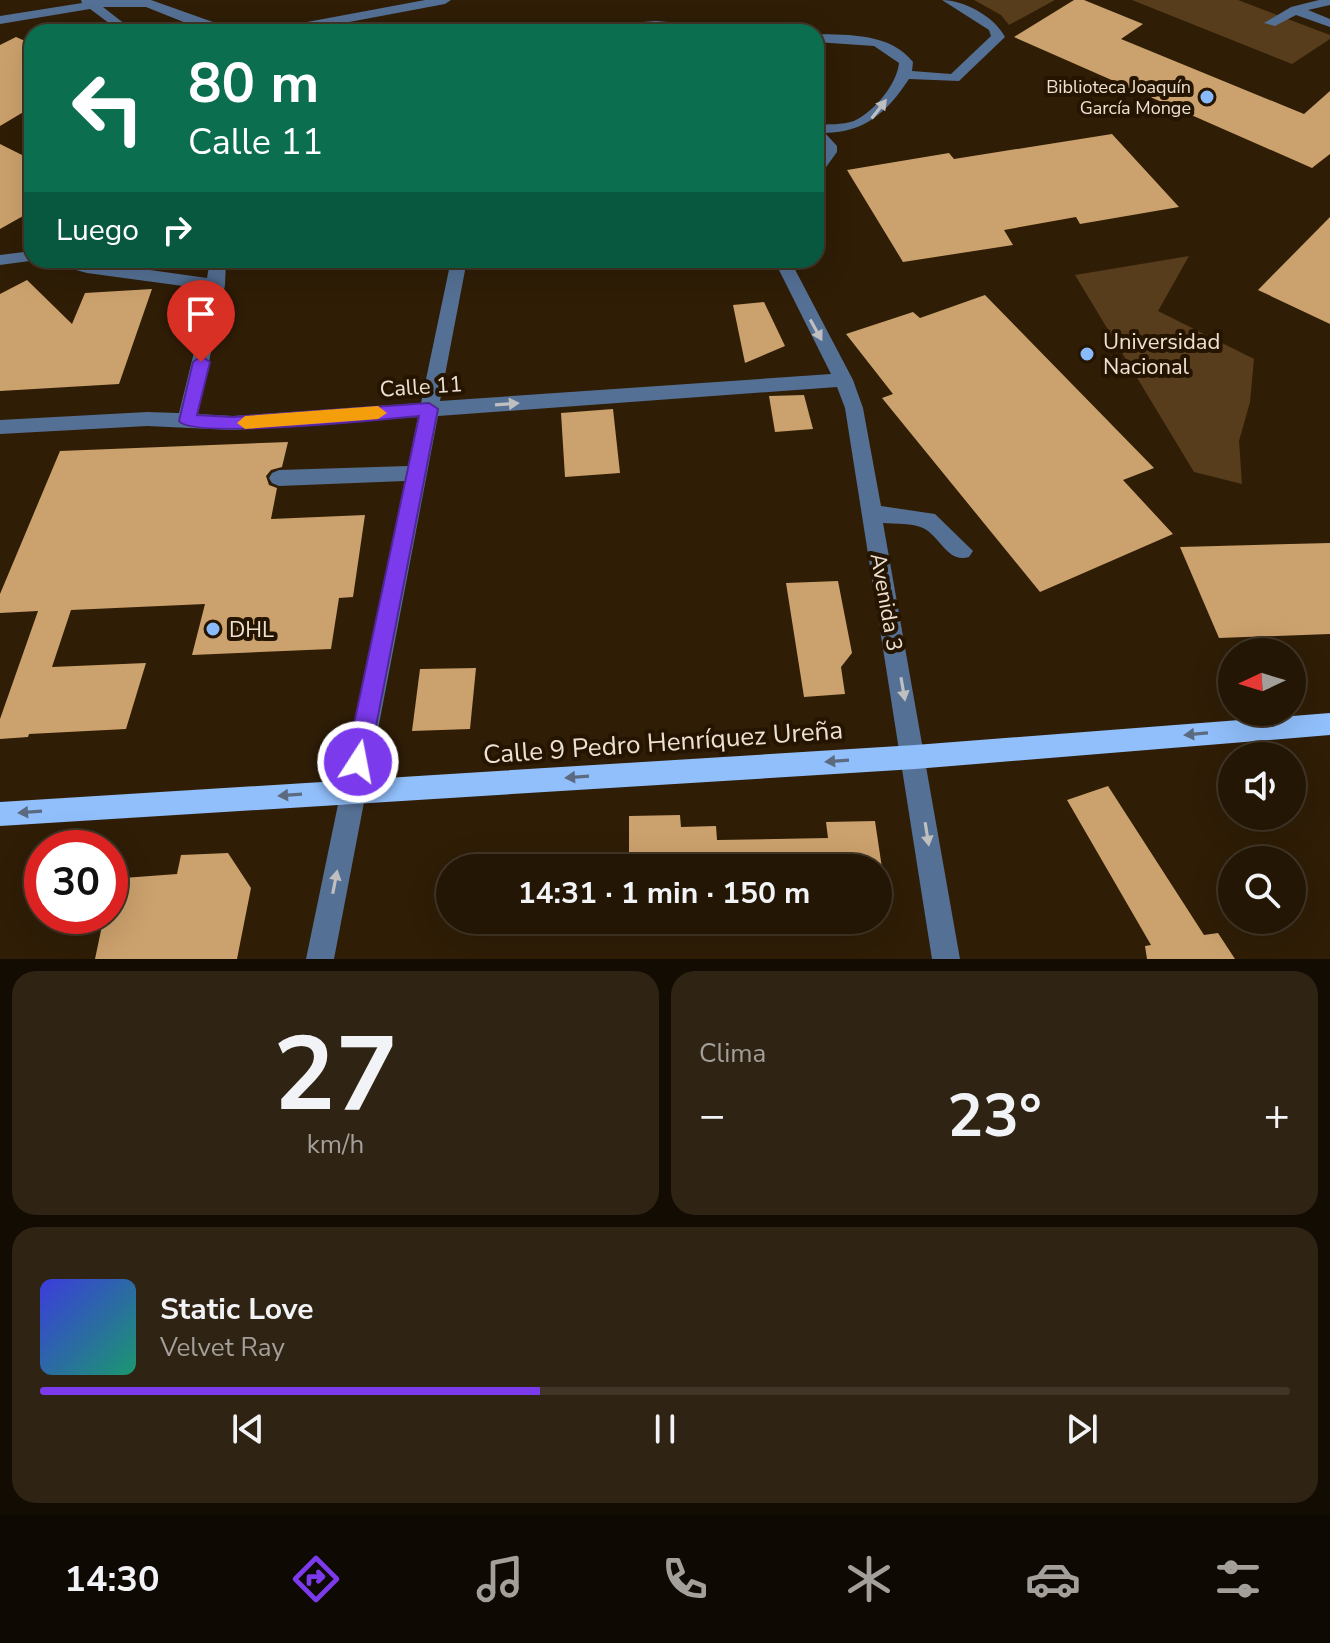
<!DOCTYPE html>
<html lang="es">
<meta charset="utf-8">
<style>
:root{--surface:#231604;--page:#2f2313;--text:#f1f3f6;--muted:#a39f9a;--line:#403526;--accent:#7c3aed}
body{margin:0;font-family:"Nunito Sans",sans-serif;background:var(--page);color:var(--text);height:100vh;display:flex;flex-direction:column;font-size:30px;white-space:nowrap}
*{box-sizing:border-box;margin:0}
p{font-size:26px;color:var(--muted)}
.icon{flex:none;width:44px;height:44px;fill:none;stroke:currentColor;stroke-width:2;stroke-linecap:round;stroke-linejoin:round}
.map{position:relative;height:959px;overflow:hidden}
.drawer{display:flex;flex-direction:column;gap:12px;padding:12px;background:#130c02;flex:1}
.drawer>*{flex:none}
.top-card{position:absolute;left:24px;top:24px;width:800px;height:244px;border-radius:24px;box-shadow:0 8px 32px #0002,0 0 0 2px var(--line);background:#0b6e4f;color:#fff;overflow:hidden}
.needle{width:52px;rotate:266deg}
.fabs{position:absolute;left:1218px;top:638px;display:grid;gap:16px}
.fabs a{display:grid;place-items:center;width:88px;height:88px;border-radius:50%;background:var(--surface);box-shadow:0 8px 32px #0002,0 0 0 2px var(--line);font-size:40px}
.speed{position:absolute;left:24px;top:830px;display:flex;gap:16px;font-size:40px;font-weight:700;text-align:center}
.speed>*{display:grid;place-content:center;width:104px;height:104px;border-radius:50%;background:var(--surface);box-shadow:0 8px 32px #0002,0 0 0 2px var(--line);line-height:1}
.speed .limit{border:12px solid #d22;background:#fff;color:#111}
.pin{position:absolute;display:grid;place-items:center;width:68px;height:68px;color:#fff;margin:-82px -34px;border-radius:50% 50% 50% 0;rotate:-45deg;box-shadow:0 0 8px #0007}
.pin .icon{rotate:45deg}
.me{position:absolute;width:88px;margin:-44px;rotate:11deg;stroke-linejoin:round;filter:drop-shadow(0 0 6px #0008)}
.turn{display:flex;align-items:center;gap:28px;height:168px;padding:0 32px;font-size:36px}
.turn .icon{width:104px;height:104px;stroke-width:2.5}
.turn b{display:block;font-size:56px;line-height:68px}
.then{display:flex;align-items:center;height:76px;padding:0 32px;background:#0003;gap:16px;font-size:30px}
.big{font-size:60px;font-weight:700;line-height:1.1}
.drawer .widget{flex:1;display:flex;flex-direction:column;justify-content:center;gap:12px;min-width:0;padding:0 28px;border-radius:24px;background:var(--page)}
.drawer .dial{align-items:center;gap:0}
.dial b{font-size:104px;line-height:1}
.song{display:flex;align-items:center;gap:24px}
.cover{width:96px;height:96px;border-radius:12px;background:linear-gradient(135deg,hsl(240 70% 55%),hsl(160 70% 35%))}
.played{height:8px;border-radius:4px;background:linear-gradient(90deg,var(--accent) 40%,var(--line) 40%)}
.keys{display:flex;justify-content:space-around;direction:ltr}
.heat{display:flex;justify-content:space-between;align-items:center;font-size:44px;direction:ltr}
.drawer .tiles{flex:1;display:grid;gap:12px;grid-template-columns:1fr 1fr}
.widget:last-child{grid-column:span 2}
.trip{position:absolute;left:436px;top:854px;width:456px;height:80px;border-radius:40px;background:var(--surface);box-shadow:0 8px 32px #0002,0 0 0 2px var(--line);font-weight:700;line-height:80px;text-align:center}
.tabs{display:flex;height:128px;justify-content:space-around;align-items:center;background:#0e0902;color:var(--muted)}
.tabs .icon{width:56px;height:56px}
.tabs .current{color:var(--accent)}
.tabs b{font-size:36px;color:var(--text)}
.map>svg:first-child{display:block}
.green{fill:#573d1b}
.building{fill:#cba16d}
.lines{fill:none;stroke-linecap:round;stroke-linejoin:round}
.minor{fill:#547094;fill-rule:evenodd}
.major{fill:#91bffb;fill-rule:evenodd}
.oneway{fill:#bfbfc0}
.oneway2{fill:#5b6a7e}
.route{fill:#7c3aed;stroke:#51269a;stroke-width:2}
.slow{fill:#f59e0b}
.poi-dot{fill:#88bafc;stroke:#251400;stroke-width:3}
.labels{text-anchor:middle;stroke-width:8;stroke-linejoin:round;paint-order:stroke}
.far-poi-label{font-size:18px;fill:#ede1d3;stroke:#251400;text-anchor:end}
.poi-label{font-size:22px;fill:#ede1d3;stroke:#251400;text-anchor:start}
.street-label{font-size:22px;fill:#ede1d3;stroke:#251400}
.near-street-label{font-size:26px;fill:#ede1d3;stroke:#251400}
</style>
<div class="map">
<svg width="1330" height="959" viewBox="0 0 1330 959">
<rect width="100%" height="100%" fill="#2f1d06"/>
<g class="green">
<polygon points="974,0 1055,0 1009,25 1001,15"/>
<polygon points="1132,0 1238,0 1330,35 1330,39 1292,64"/>
<polygon points="1189,256 1158,311 1254,359 1250,402 1239,441 1242,484 1194,472 1075,275"/>
</g>
<g class="building">
<polygon points="1074,0 1084,0 1143,24 1121,39 1304,114 1330,91 1330,154 1312,168 1014,37"/>
<polygon points="16,37 32,44 32,107 0,126 0,45"/>
<polygon points="1112,134 1179,207 1080,224 1076,217 1004,230 1013,245 903,262 847,170 949,153 954,159"/>
<polygon points="0,144 32,160 32,211 0,229"/>
<polygon points="1330,217 1330,324 1258,290"/>
<polygon points="27,280 72,324 85,293 152,289 119,384 0,391 0,294"/>
<polygon points="985,295 1154,468 1123,480 1173,534 1040,592 882,398 893,394 846,334 913,312 920,318"/>
<polygon points="764,302 785,346 745,363 733,305"/>
<polygon points="804,395 813,429 775,432 769,396"/>
<polygon points="613,409 620,473 565,477 561,413"/>
<polygon points="288,442 282,467 271,470 266,476 269,485 277,488 271,519 365,515 353,597 339,598 331,649 192,655 205,604 71,610 52,667 146,663 126,729 29,734 28,737 0,739 0,719 38,611 0,613 0,594 60,451"/>
<polygon points="1330,543 1330,634 1219,638 1180,547"/>
<polygon points="838,581 852,653 841,667 845,694 804,697 786,583"/>
<polygon points="476,668 470,729 412,731 420,669"/>
<polygon points="1108,786 1204,935 1218,933 1235,959 1147,959 1145,946 1151,945 1067,800"/>
<polygon points="680,815 681,827 716,826 717,840 828,838 826,822 875,821 882,868 629,868 629,816"/>
<polygon points="228,853 251,888 237,959 95,959 104,916 110,916 110,879 177,874 181,855"/>
</g>
<g class="lines">
<g class="minor">
<polygon points="81,0 151,0 241,32 206,31 146,7 103,7 135,32 121,32 90,9 0,24 0,16 82,3"/>
<polygon points="425,0 451,0 445,4 296,32 269,32 275,28"/>
<path d="M942 0C964 0 995 17 1005 37L959 81 909 79C887 112 866 132 825 133L837 146V152L821 174 816 176V161L823 147 816 140V125C828 124 842 125 854 121 874 112 897 84 899 63L874 46 816 42V34C850 35 890 33 913 62L912 71 951 74 991 36 989 30Z"/>
<polygon points="1319,0 1330,0 1330,5 1308,10 1330,19 1330,27 1296,15 1275,26 1264,23 1291,7"/>
<polygon points="656,21 736,28 742,32 656,29 560,32 566,28"/>
<polygon points="378,27 385,32 372,32"/>
<polygon points="32,251 32,260 37,260 0,265 0,255"/>
<path d="M52 260H79L207 278 210 260H226L225 285 198 414 233 416 421 403 451 260H467L440 401 831 374 774 260H790L853 380 863 408 881 506 935 514 973 551 969 557C948 564 940 536 923 528 913 523 895 524 883 523L960 959H932L845 408 837 387 438 416 334 959H306L405 481 279 486 272 483 269 478 272 473 279 470 408 466 418 417 233 430 147 426 0 434V420L147 412 179 413 199 332 205 289 87 273 54 264Z"/>
</g>
<polygon class="major" points="1330,713 1330,735 915,769 0,826 0,802 915,745"/>
</g>
<defs><path id="oneway-solid" d="M-6-.8H1V-3.2L6.5 0L1 3.2V.8H-6Z" transform="scale(2)"/></defs>
<g class="oneway">
<use href="#oneway-solid" transform="translate(879 109) rotate(-52)"/>
<use href="#oneway-solid" transform="translate(816 330) rotate(61)"/>
<use href="#oneway-solid" transform="translate(507 404) rotate(-4)"/>
<use href="#oneway-solid" transform="translate(903 689) rotate(80)"/>
<use href="#oneway-solid" transform="translate(927 834) rotate(81)"/>
<use href="#oneway-solid" transform="translate(335 882) rotate(-79)"/>
</g>
<g class="oneway2">
<use href="#oneway-solid" transform="translate(1196 734) rotate(175)"/>
<use href="#oneway-solid" transform="translate(837 761) rotate(176)"/>
<use href="#oneway-solid" transform="translate(577 777) rotate(176)"/>
<use href="#oneway-solid" transform="translate(290 795) rotate(176)"/>
<use href="#oneway-solid" transform="translate(30 812) rotate(176)"/>
</g>
<path class="route" d="M201 356 210 362 197 415 233 417 429 403 438 409 369 762 365 770 358 773 350 770 346 762 419 416C386 419 192 440 179 421L193 362Z"/>
<polygon class="slow" points="378,406 387,413 378,419 245,429 237,423 245,416"/>
<g class="poi-dot">
<circle cx="1207" cy="97" r="8"/>
<circle cx="1087" cy="354" r="8"/>
<circle cx="213" cy="629" r="8"/>
</g>
<g class="labels">
<g class="far-poi-label">
<text x="1191" y="93">Biblioteca Joaquín<tspan x="1191" dy="21">García Monge</tspan></text>
</g>
<g class="poi-label">
<text x="1103" y="349">Universidad<tspan x="1103" dy="25">Nacional</tspan></text>
<text x="229" y="637">DHL</text>
</g>
<g class="street-label">
<text transform="translate(421 386) rotate(-4)" y="8">Calle 11</text>
<text transform="translate(887 602) rotate(80)" y="8">Avenida 3</text>
</g>
<g class="near-street-label">
<text transform="translate(663 742) rotate(-4)" y="9">Calle 9 Pedro Henríquez Ureña</text>
</g>
</g>
</svg>
<div class="fabs">
<a><svg class="needle" viewBox="-14 -14 28 28"><path d="M0-13l5 13h-10z" fill="#e53935"/><path d="M0 13l5-13h-10z" fill="#a39f9a"/></svg></a>
<a><svg class="icon" aria-label="sound" viewBox="0 0 24 24"><path d="M4 9h4l5-4v14l-5-4H4zM17 9q2 3 0 6"/></svg></a>
<a><svg class="icon" aria-label="search" viewBox="0 0 24 24"><circle cx="10" cy="10" r="6"/><path d="M15 15l6 6"/></svg></a>
</div>
<div class="speed"><div class="limit">30</div></div>
<div class="pin" style="left:201px;top:362px;background:#d93025"><svg class="icon" aria-label="arrive" viewBox="0 0 24 24"><path d="M6 21V4h12l-3 4 3 4H6"/></svg></div>
<svg class="me" style="left:358px;top:762px" viewBox="-20 -20 40 40"><circle r="17" fill="#7c3aed" stroke="#fff" stroke-width="3"/><path d="M0-11L8 9 0 5-8 9z" fill="#fff"/></svg>
<div class="trip">14:31 · 1 min · 150 m</div>
<div class="top-card">
<div class="turn"><svg class="icon" aria-label="left" viewBox="0 0 24 24"><path d="M17 20v-9H6M10 6l-5 5 5 5"/></svg><div><b>80 m</b>Calle 11</div></div>
<div class="then">Luego<svg class="icon" aria-label="right" viewBox="0 0 24 24"><path d="M7 20v-9h11M14 6l5 5-5 5"/></svg></div>
</div>
</div>
<section class="drawer">
<div class="tiles">
<div class="widget dial"><b>27</b><p>km/h</p></div>
<div class="widget"><p>Clima</p>
<div class="heat"><a>−</a><b class="big">23°</b><a>+</a></div>
</div>
<div class="widget">
<div class="song"><i class="cover"></i><div><b>Static Love</b><p>Velvet Ray</p></div></div>
<div class="played"></div>
<div class="keys"><svg class="icon" aria-label="previous" viewBox="0 0 24 24"><path d="M18 5L8 12l10 7zM5 5v14"/></svg><svg class="icon" aria-label="pause" viewBox="0 0 24 24"><path d="M8 5v14M16 5v14"/></svg><svg class="icon" aria-label="next" viewBox="0 0 24 24"><path d="M6 5l10 7-10 7zM19 5v14"/></svg></div>
</div>
</div>
</section>
<nav class="tabs">
<b>14:30</b>
<svg class="icon current" aria-label="directions" viewBox="0 0 24 24"><path d="M12 3l9 9-9 9-9-9zM9 14v-3h6M13 9l2 2-2 2"/></svg>
<svg class="icon" aria-label="music" viewBox="0 0 24 24"><path d="M9 18V5l10-2v13"/><circle cx="6" cy="18" r="3"/><circle cx="16" cy="16" r="3"/></svg>
<svg class="icon" aria-label="phone" viewBox="0 0 24 24"><path d="M5 4h4l2 5-3 2q2 4 5 5l2-3 5 2v4C11 20 4 13 5 4z"/></svg>
<svg class="icon" aria-label="climate" viewBox="0 0 24 24"><path d="M12 3v18M4 7l16 10M4 17L20 7"/></svg>
<svg class="icon" aria-label="car" viewBox="0 0 24 24"><path d="M5 17H2v-5l4-1 3-4h7l3 4 3 1v5h-3M9 17h6M6 11h13"/><circle cx="7" cy="17" r="2"/><circle cx="17" cy="17" r="2"/></svg>
<svg class="icon" aria-label="filters" viewBox="0 0 24 24"><path d="M4 7h16M4 17h16"/><circle cx="9" cy="7" r="2"/><circle cx="15" cy="17" r="2"/></svg>
</nav>
